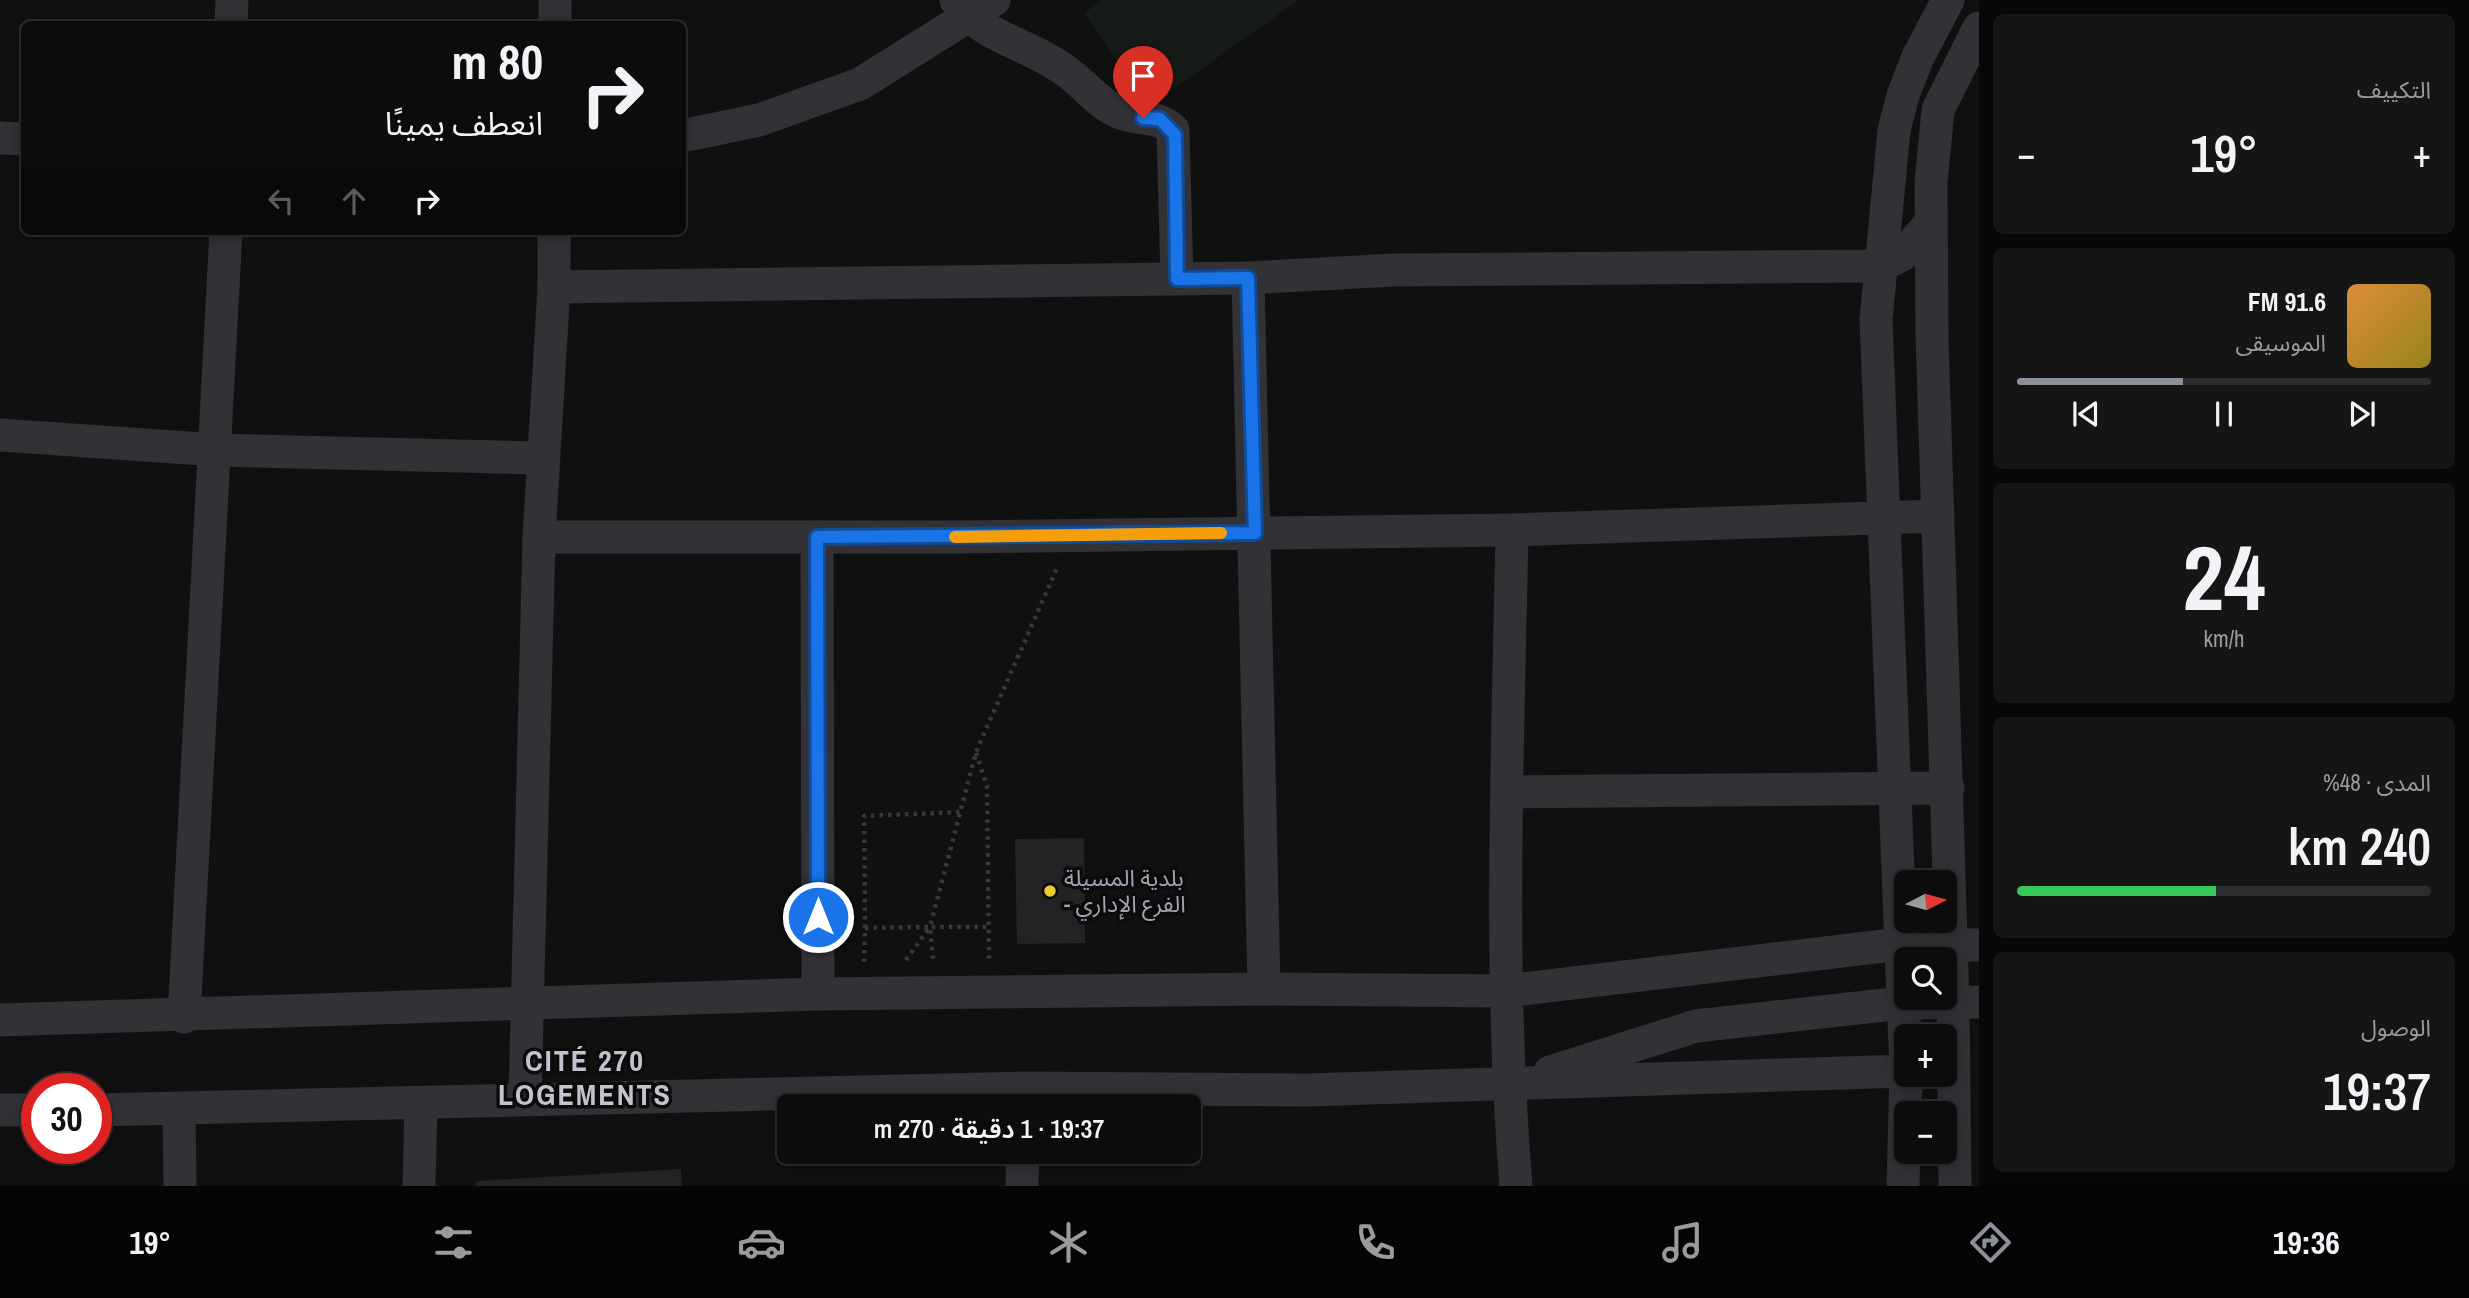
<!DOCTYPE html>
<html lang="ar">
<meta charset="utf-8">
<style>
:root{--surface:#0c0c0d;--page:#151516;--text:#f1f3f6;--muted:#9a9b9d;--line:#2c2c2e;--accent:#8c9099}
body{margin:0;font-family:"Archivo Narrow","Noto Sans Arabic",sans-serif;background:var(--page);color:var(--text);direction:rtl;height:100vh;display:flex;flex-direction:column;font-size:26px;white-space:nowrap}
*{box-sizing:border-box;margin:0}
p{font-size:23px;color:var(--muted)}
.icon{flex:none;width:38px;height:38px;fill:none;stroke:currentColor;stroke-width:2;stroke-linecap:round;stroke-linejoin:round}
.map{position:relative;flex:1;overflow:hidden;direction:ltr}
.sheet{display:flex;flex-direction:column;gap:14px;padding:14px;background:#070707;width:490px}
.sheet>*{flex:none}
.hud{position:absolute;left:21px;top:21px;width:665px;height:214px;border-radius:10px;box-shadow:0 4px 18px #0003,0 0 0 2px var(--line);direction:rtl;background:#0c0c0d;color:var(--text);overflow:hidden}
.needle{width:46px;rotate:84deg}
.fabs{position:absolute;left:1894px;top:870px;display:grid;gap:14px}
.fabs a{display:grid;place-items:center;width:63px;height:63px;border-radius:10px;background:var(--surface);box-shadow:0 4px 18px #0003,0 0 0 2px var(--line);font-size:35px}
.speed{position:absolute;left:21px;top:1073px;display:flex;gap:14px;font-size:35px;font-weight:700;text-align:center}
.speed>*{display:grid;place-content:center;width:91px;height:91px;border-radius:50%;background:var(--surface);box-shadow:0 4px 18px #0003,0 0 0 2px var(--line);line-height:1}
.speed .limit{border:10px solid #d22;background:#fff;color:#111}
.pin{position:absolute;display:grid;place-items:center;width:60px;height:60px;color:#fff;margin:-72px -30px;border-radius:50% 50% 50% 0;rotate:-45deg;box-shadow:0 0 7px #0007}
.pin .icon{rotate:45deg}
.me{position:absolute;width:77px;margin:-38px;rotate:0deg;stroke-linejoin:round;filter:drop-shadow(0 0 5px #0008)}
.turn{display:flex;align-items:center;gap:24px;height:147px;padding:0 28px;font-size:32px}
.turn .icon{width:91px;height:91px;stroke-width:2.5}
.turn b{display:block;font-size:49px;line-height:60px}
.lanes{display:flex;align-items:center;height:66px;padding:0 28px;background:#0003;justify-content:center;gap:35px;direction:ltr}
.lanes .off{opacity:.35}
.big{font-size:52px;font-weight:600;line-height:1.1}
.sheet .widget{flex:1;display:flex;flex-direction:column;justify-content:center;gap:10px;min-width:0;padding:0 24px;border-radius:10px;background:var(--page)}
.sheet .dial{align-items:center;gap:0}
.dial b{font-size:91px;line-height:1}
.song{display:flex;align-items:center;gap:21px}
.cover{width:84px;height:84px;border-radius:10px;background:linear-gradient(135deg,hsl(30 70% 55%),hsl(50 70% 35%))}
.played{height:7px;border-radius:4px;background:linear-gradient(90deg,var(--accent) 40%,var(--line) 40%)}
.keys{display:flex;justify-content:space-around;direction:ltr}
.heat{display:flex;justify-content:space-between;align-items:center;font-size:38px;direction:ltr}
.charge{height:10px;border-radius:5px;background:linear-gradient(90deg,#34c759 48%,var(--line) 0)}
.trip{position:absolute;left:777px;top:1094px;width:424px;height:70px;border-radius:10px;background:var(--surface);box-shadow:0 4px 18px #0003,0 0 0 2px var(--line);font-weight:600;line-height:70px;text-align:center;direction:rtl}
.menu{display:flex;height:112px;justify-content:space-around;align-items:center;background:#050505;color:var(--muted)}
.menu .icon{width:49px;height:49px}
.menu .current{color:var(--accent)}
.menu b{font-size:32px;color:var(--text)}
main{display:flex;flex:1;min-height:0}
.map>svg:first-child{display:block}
.green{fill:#161b18}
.building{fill:#232325}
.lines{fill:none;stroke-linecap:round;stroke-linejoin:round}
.path{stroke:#37373d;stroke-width:4.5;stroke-dasharray:3.5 5;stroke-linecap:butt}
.minor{stroke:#313136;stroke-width:33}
.route-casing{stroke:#114b97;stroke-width:18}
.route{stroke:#1a73e8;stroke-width:12}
.slow{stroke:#f59e0b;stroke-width:12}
.poi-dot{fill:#eccd2c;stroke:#0b0b0c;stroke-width:2.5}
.labels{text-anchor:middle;stroke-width:7;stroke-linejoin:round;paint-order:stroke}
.poi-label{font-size:23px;fill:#a1a3b2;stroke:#0b0b0c;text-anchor:start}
.district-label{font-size:30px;font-weight:bold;letter-spacing:2px;fill:#c2c3ce;stroke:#0b0b0c}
</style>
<main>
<section class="sheet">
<div class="widget"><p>التكييف</p>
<div class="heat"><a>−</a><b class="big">19°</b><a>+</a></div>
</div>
<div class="widget">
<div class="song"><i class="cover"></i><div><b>91.6 FM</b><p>الموسيقى</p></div></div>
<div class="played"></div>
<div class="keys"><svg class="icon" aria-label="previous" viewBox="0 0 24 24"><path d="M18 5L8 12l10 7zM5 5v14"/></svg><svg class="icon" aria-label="pause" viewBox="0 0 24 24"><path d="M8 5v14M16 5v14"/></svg><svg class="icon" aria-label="next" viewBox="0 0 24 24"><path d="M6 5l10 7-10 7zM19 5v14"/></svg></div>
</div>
<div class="widget dial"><b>24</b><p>km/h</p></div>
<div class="widget"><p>المدى · 48%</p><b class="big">240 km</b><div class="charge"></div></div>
<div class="widget"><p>الوصول</p><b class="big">19:37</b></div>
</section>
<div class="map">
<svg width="1979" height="1186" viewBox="0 0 1979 1186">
<rect width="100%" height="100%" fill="#101011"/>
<polygon class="green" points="1103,0 1299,0 1149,106 1084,13"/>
<g class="building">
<polygon points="1084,838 1085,943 1017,944 1015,839"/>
<polygon points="681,1169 682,1186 476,1186 476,1181"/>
</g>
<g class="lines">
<g class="path">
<polyline points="976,753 987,786 989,960"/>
<polyline points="865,928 864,816 960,812"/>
<polyline points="933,959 930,927 988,927"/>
<polyline points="906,960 929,928"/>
<polyline points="864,962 865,928 930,927 976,752 1057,568"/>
</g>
<g class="minor">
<path d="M956 0C983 39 1026 42 1063 69 1083 82 1096 102 1118 112 1137 121 1157 114 1173 130L1177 279"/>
<polyline points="231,24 232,0"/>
<polyline points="555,24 555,0"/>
<polyline points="682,136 759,120 860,84 994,0"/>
<polyline points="0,138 24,139"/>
<polyline points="1248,278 1264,989"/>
<polyline points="554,287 1248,278 1394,270 1880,266 1902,255 1930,224"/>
<polyline points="0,435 217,450 542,458"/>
<path d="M1512 530C1508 748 1498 968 1516 1186"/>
<polyline points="539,537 952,537 1512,530 1938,516"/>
<polyline points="817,537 818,994"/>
<polyline points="1508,792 1948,788"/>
<polyline points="184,1017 226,231"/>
<polyline points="0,1020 818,994 1264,989 1507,991 1900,944 1979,945"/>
<polyline points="1550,1072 1696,1026 1902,1003 1979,1002"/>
<polyline points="525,1098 539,537 554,287 554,231"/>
<polyline points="0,1110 37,1110"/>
<polyline points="96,1110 1024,1088 1307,1090 1906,1071"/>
<polyline points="179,1110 180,1186"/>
<polyline points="419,1186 421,1103"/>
<polyline points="1022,1186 1023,1152"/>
<polyline points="1903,1186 1906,1071 1876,320 1894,130 1903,95 1918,57 1948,0"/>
<polyline points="1955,1186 1953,1002 1932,336 1931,183 1938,110 1979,28"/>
</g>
</g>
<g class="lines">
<defs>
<polyline id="route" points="818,917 817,537 1255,533 1248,278 1177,279 1175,135 1160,119 1143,118"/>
</defs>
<use href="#route" class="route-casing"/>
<use href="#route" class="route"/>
<polyline class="slow" points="955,537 1221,533"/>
</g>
<circle class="poi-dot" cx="1050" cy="891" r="7"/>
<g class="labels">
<g class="poi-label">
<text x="1064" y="886">بلدية المسيلة<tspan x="1064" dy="26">- الفرع الإداري</tspan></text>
</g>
<g class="district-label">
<text x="585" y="1071">CITÉ 270<tspan x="585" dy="34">LOGEMENTS</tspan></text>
</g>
</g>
</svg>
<div class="fabs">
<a><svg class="needle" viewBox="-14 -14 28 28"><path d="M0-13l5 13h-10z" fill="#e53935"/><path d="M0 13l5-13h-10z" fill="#9a9b9d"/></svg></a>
<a><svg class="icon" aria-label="search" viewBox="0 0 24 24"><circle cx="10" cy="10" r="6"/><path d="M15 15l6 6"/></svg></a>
<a>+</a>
<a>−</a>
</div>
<div class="speed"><div class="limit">30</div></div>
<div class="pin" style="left:1143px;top:118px;background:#d93025"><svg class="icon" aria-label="arrive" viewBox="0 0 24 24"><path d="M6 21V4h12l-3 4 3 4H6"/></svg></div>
<svg class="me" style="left:818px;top:917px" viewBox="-20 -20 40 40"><circle r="17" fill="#1a73e8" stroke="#fff" stroke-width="3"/><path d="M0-11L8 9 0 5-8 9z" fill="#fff"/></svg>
<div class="trip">19:37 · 1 دقيقة · 270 m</div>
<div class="hud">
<div class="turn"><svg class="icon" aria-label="right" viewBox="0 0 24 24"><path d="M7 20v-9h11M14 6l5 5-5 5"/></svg><div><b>80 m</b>انعطف يمينًا</div></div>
<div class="lanes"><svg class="icon off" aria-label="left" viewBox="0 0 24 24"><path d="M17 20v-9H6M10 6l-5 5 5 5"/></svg><svg class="icon off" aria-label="ahead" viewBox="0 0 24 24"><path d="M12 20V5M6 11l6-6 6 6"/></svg><svg class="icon" aria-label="right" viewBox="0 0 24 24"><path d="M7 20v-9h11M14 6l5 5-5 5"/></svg></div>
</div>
</div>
</main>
<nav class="menu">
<b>19:36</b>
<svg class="icon current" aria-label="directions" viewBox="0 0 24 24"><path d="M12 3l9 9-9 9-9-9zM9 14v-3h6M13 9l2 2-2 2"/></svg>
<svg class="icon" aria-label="music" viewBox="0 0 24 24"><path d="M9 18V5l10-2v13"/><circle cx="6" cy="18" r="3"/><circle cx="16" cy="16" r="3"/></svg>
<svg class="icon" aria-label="phone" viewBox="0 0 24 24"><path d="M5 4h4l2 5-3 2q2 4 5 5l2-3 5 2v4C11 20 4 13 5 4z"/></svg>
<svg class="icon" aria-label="climate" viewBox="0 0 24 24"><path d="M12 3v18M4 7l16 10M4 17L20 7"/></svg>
<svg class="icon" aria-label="car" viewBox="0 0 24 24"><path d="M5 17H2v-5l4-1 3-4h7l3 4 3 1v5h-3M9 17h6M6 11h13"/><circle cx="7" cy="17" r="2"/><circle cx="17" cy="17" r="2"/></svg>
<svg class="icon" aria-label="filters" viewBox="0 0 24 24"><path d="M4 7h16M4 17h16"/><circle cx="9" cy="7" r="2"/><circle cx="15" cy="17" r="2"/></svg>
<b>19°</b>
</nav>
